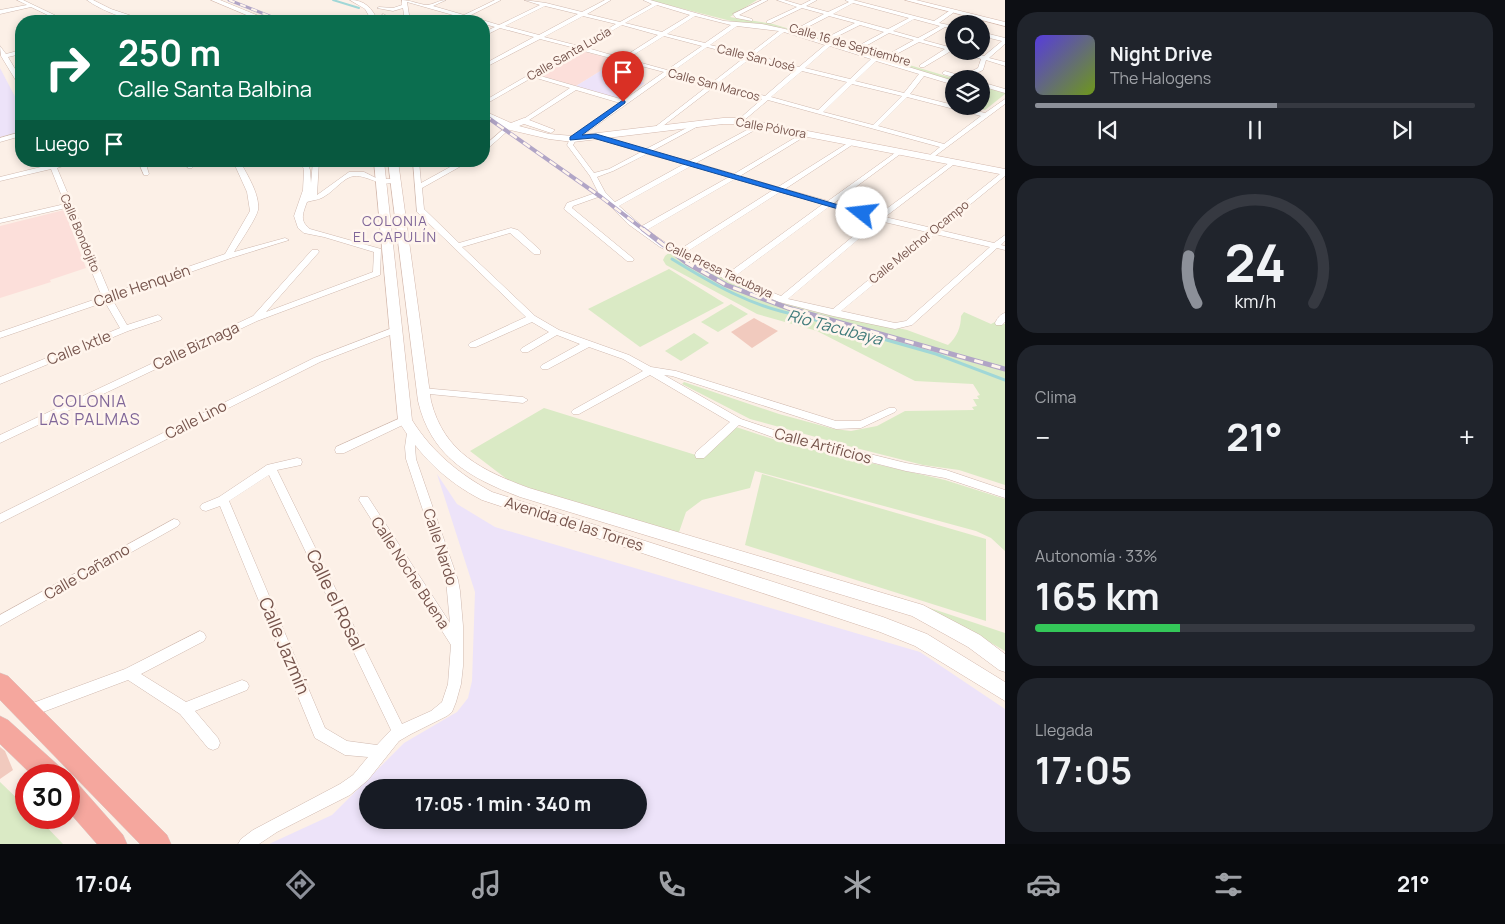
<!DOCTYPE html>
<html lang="es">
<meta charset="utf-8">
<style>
:root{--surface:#171b24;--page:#20242c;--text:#f1f3f6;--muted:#9ea1a6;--line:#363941;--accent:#8c9099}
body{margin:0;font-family:Manrope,sans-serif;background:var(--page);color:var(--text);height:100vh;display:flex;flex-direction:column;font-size:19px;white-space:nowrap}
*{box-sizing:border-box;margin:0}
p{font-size:16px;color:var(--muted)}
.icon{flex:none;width:28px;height:28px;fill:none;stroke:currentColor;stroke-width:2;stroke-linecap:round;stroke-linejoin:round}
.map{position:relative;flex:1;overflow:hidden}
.details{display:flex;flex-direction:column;gap:12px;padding:12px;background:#0d0f14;width:500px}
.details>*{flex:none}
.hud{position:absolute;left:15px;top:15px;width:475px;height:152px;border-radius:20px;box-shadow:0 2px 8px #0003;background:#0b6e4f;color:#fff;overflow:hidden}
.fabs{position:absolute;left:945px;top:15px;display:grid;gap:10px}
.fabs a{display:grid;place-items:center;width:45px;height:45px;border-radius:50%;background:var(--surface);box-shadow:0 2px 8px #0003;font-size:25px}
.speed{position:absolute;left:15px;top:764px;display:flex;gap:10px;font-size:25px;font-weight:700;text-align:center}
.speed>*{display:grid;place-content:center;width:65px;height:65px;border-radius:50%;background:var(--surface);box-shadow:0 2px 8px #0003;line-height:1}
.speed .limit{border:8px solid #d22;background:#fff;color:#111}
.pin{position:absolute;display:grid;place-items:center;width:42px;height:42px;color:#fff;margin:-51px -21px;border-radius:50% 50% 50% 0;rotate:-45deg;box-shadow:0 0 5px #0007}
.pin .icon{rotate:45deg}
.me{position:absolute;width:55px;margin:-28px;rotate:286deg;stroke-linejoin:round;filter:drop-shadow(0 0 4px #0008)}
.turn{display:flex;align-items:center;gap:18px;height:105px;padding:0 20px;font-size:22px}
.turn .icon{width:65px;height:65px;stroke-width:2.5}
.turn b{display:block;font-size:35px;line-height:42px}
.then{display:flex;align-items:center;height:48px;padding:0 20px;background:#0003;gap:10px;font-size:19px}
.big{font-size:38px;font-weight:700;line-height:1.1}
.details .widget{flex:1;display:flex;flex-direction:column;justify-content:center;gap:8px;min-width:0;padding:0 18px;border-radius:20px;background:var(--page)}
.details .dial{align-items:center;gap:0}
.dial svg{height:130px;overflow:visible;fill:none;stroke:var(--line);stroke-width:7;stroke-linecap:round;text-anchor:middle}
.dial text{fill:var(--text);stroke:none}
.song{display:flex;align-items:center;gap:15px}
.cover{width:60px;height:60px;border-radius:8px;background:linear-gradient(135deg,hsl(250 70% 55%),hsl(80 70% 35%))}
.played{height:5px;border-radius:2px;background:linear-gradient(90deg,var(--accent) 55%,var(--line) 55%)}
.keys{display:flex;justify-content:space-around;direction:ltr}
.heat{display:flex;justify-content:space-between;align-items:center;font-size:28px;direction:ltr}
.charge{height:8px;border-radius:4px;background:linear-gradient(90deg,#34c759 33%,var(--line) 0)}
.trip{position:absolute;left:359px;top:779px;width:288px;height:50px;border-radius:25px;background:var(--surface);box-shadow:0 2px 8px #0003;font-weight:700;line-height:50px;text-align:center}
.tabs{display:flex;height:80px;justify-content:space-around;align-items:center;background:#090b0e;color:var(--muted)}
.tabs .icon{width:35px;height:35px}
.tabs .active{color:var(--accent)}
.tabs b{font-size:22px;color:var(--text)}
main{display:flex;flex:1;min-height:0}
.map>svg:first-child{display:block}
.commercial{fill:#fcdfda}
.education{fill:#ede3f9;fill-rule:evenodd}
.green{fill:#daeac5}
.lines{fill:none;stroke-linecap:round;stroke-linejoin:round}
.stream-far1{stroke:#a1d7d7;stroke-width:2}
.stream{stroke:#a1d7d7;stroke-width:3}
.building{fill:#f1cabe}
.street-casing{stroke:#d0b9af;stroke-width:1}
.secondary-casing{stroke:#d3b8ad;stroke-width:1}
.highway-casing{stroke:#d8cfcd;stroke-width:1}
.street{fill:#fff;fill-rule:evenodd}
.secondary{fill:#fff;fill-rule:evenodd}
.highway{fill:#f5a79e;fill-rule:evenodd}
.rail-far2-casing{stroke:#b1a5c6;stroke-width:3}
.rail-far1-casing{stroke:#b1a5c6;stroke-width:4}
.rail-casing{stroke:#b1a5c6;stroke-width:5}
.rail-far2{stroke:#fff5ed;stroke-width:2;stroke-dasharray:6;stroke-linecap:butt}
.rail-far1{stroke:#fff5ed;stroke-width:2.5;stroke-dasharray:8;stroke-linecap:butt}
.rail{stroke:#fff5ed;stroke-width:3;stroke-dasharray:9;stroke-linecap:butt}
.route{fill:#1a73e8;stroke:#114b97}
.labels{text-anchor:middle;stroke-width:5;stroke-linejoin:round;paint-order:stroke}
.far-street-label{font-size:12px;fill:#75534b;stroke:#fff5ed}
.far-neighbourhood-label{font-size:14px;letter-spacing:1px;fill:#806799;stroke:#fff5ed}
.street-label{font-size:15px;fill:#75534b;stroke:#fff5ed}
.water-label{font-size:16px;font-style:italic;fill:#3f7a7a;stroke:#fff5ed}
.neighbourhood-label{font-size:16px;letter-spacing:1px;fill:#806799;stroke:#fff5ed}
.near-street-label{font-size:18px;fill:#75534b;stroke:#fff5ed}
</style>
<main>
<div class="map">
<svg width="1005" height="844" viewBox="0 0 1005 844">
<rect width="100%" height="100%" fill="#fcf0e7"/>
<g class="commercial">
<polygon points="582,51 640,67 624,77 602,70 576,86 541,76"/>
<polygon points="64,210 86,268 50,280 51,282 0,298 0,226"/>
</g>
<g class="education">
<polygon points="0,68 21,108 21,132 0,137"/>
<polygon points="602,70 645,83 620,100 576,86"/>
<path d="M437 474 457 504 495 527 920 652 1005 709V844H269L332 815 404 743 457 712 468 698 472 681 475 592ZM368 788H638V820H368Z"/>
</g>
<g class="green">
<polygon points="648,0 757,0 730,17 773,24 956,79 954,79 954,82 783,28 739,23"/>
<polygon points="981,86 1005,93 1005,94 985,110 970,106 981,106"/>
<path d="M671 251 781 301 907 330 948 345C957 337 961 327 961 316L964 312 991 324 997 321 1005 324V485L959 470 923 465 852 447 750 419 682 384 684 382 779 414 834 429 851 431 877 426 905 411 974 410 972 407 977 406 973 399H979L977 396 980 395 973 384 915 381 817 331 757 314 666 265 663 260 665 256Z"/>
<polygon points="669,269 724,303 640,347 588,309"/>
<polygon points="731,304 748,314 718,332 701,322"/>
<polygon points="694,333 709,343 681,361 665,351"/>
<polygon points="544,408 699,456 733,426 788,444 945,480 1005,499 1005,551 991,538 976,531 755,471 750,488 702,500 686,512 678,535 538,491 508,480 470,451"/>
<polygon points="762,474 986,539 986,621 745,545"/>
<polygon points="894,596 1005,633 1005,651 967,629 893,600"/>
<polygon points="0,782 26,807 26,818 38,818 63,844 0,844"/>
</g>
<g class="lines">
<polyline class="stream-far1" points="333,0 359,8"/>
<path class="stream" d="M672 259C711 283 752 307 798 315L936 354 1005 380"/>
</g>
<g class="building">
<polygon points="754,318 778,331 752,348 731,332"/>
<polygon points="0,747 5,751 13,770 0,779"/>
</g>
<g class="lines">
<defs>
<g id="street">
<polygon points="17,0 23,0 67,21 60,21 31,7 0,14 0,10 27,5"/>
<path d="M87 0H93L111 9 147 21C130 22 100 10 87 0Z"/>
<path d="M402 0C410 0 418 4 426 5 433 5 439 0 446 0L433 6 464 15 495 0H501L469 16 499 25 540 5 524 0 546 3 582 12 605 0H611L587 14 620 22 652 4 643 0H650L724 21 762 24 785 29 954 81V85L924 76 910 94 985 113 1005 99V104L931 159 929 158V156L940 147 768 100 742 122H738V120L762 99 715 86 659 129H655V127L709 85 669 74 576 140 573 145 594 173 609 169 641 152 591 137V135L646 149 698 122H702V124L652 151 689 161 758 124H762V126L696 163 734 174 803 133H807V135L740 176 778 187 851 141H855V143L785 189 828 201 899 150H903V152L834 203 878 215 953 160H957V162L885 217 932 228 1005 170V176L939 230 994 243 1005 235V241L1001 245 1005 246V250L997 248 912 325 895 329 833 316 779 302 725 279 660 247 628 224 601 196 573 206 572 208 634 259 633 261H627L564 209 567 203 598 192 590 176 567 145 570 139 620 103 576 90 526 122H522V120L570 88 533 77 484 105V101L575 48 540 39 484 68V64L534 37 500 28 484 36V32L495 27 484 24V21L465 18 458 21H452L460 17 407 2 410 21H405L403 8 393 11 377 8 379 7 393 8 402 5ZM657 5 690 15 662 32 625 23ZM545 6 578 14 539 35 505 26ZM583 16 616 24 579 46 544 37ZM695 16 731 25 705 43 667 34ZM622 25 658 35 622 58 584 47ZM737 26 779 31 749 54 710 45ZM784 32 825 45 799 67 754 55ZM664 36 702 46 667 70 627 59ZM830 46 871 59 850 79 805 68ZM707 47 745 57 713 82 673 71ZM580 50 664 72 624 100 537 75ZM751 58 796 69 765 96 718 83ZM876 61 919 74 904 93 855 81ZM802 71 847 82 818 110 771 97ZM852 84 902 96 873 125 823 112ZM907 97 981 116 944 144 878 126ZM647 154 684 164 615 202 605 192 597 177 613 171ZM691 166 729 177 642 226 619 206ZM735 179 773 190 679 250 666 243 647 230ZM780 192 823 204 727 274 685 253ZM830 206 874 219 781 296 734 277ZM880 221 927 232 833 309 788 299ZM935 234 990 247 906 321 895 323 841 311Z"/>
<polygon points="762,0 768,0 739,15 752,19 752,21 736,18 733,14"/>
<path d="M777 0H784L801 5 811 0H817L806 6 828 12 849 2 845 0H853L934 21 949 11H953V13L939 23 954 26V29L945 27 923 40 949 47 954 46V51H956H951L924 67H920V65L945 49 919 42 891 57H887V55L914 40 889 33 862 48H858V46L884 32 860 25 832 39H828V37L855 23 829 16 802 30H798V28L824 14 802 8 771 23H767V21L797 7ZM853 3 909 18 888 29 833 14ZM914 19 940 26 918 38 893 31Z"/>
<polygon points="383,14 395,20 396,21 390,21 381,17"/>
<path d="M981 32 1005 38V44L989 58 1005 62V66L986 60 983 70C965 79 962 80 943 74L942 73 945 71 962 76 978 68 981 59 956 51H966L984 56 1002 41 981 36Z"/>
<polygon points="0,46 6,54 21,50 21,54 8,57 21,79 21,86 18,84 1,56"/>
<polygon points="981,82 1005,89 1005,93 981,86"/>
<polygon points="507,126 512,127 486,150 484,151 484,146"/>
<polygon points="21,132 21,136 0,142 0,138"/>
<path d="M48 161H55L56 164 66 161H79L57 168 110 294 225 254 250 211 247 192 233 161H240C247 175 260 194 258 210 256 219 240 242 234 252L285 238 289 240 231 258 112 299 127 325 158 315 162 318 161 320 128 331 0 384V377L120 328 105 302 0 338V332L102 297 66 208 0 223V219L65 204 51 169 0 181V177L49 165Z"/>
<polygon points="138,161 145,161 149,174 148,175 144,175"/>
<polygon points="184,161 191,161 193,167 192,168 188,168"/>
<path d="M301 161H307L310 170 311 183 313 161H319L317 195 349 172H364L378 179H397L399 180C383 190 369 175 354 176 344 177 334 191 325 196 320 200 313 200 307 202 303 213 299 221 310 229L381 249 380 275 257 321 0 443V435L253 316 312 250H318L319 252 266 312 373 272 374 252 324 237 304 233 298 228 294 216 303 190 304 170Z"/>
<polygon points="413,161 419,161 421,183 461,161 470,161 422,188 424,209 459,243 511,228 518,230 540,250 540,254 534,254 510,233 462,247 535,316 559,330 629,355 651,367 676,371 836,421 860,421 889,408 895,408 897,410 895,412 861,428 836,429 672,376 664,375 741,419 777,431 906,463 946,470 1005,490 1005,498 945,478 906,471 775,438 739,425 704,458 696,458 695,455 696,452 730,422 650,375 579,414 573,414 571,412 573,410 643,371 623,359 589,347 548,369 542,369 540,367 542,365 580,344 557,335 528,352 522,352 520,350 522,348 549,332 532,322 476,347 470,347 468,345 470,343 526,317 417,212"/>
<path d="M1005 313V322L1002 325H996L995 323C997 319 1000 314 1005 313Z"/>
<polygon points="395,327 398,328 399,330 398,332 320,362 0,523 0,514 314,358"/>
<polygon points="422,388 523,397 528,400 523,403 419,393 417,391"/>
<polygon points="405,416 410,420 409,422 344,453 336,453 335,450 336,447"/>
<path d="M412 429 417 433 415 447 416 459 458 580 460 591 463 626V666L461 684 456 702 452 712 447 716 411 734 399 741 368 780 350 795 277 832 259 844H238L241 839 253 830 340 784 353 775 368 757 345 755 315 738 220 506 206 511 202 510 200 507 202 504 219 497 267 465 297 458 301 459 302 462 301 465 277 470 402 724 431 711 442 702 448 684 451 645 359 500 360 497H368L450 623 446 580 406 459 405 447 407 433ZM269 475 391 730 377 745 347 741 325 728 229 501Z"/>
<polygon points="174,519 178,520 180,523 178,526 0,626 0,615"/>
<polygon points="200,631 204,633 206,637 204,641 141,674 186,702 242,680 247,682 249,686 247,690 195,711 218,738 220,743 218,748 213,750 208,748 180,714 128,680 27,718 22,717 20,712 22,707 125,669"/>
</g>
<g id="secondary">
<polygon points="211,0 220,0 271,21 261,21"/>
<path d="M350 0C365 0 372 8 378 21H372L365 9Z"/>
<polygon points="905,0 916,0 1005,22 1005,26"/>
<polygon points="484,111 511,123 524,118 555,130 551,133 524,124 519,126 549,134 573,136 723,118 740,118 1005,169 1005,175 740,124 723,124 573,142 549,139 506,129 484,117"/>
<path d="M374 161H384L412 420C432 452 459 474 492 492L883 617 927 634 1005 682V701L915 646 880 632 482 500C445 481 419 455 398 420Z"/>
<path d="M388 161H398L431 401C444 453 483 471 529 488L923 605 980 635 1005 654V672L999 670 968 647 912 616 520 497C470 478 431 457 418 401Z"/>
</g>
<g id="highway">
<polygon points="0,673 8,676 167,835 171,844 140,844 0,700"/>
<polygon points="0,716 8,720 59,766 63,775 32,775 0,744"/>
<polygon points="69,780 78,784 123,835 127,844 97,844 69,812"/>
</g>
</defs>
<use href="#street" class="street-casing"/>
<use href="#secondary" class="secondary-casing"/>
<use href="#highway" class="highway-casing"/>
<use href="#street" class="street"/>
<use href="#secondary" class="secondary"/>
<use href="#highway" class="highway"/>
<defs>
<polyline id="rail-far2" points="229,0 282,21"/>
<polyline id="rail-far1" points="484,115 601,197 644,230"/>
<polyline id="rail" points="643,229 687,263 726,285 788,308 1005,369"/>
</defs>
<use href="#rail-far2" class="rail-far2-casing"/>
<use href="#rail-far1" class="rail-far1-casing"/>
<use href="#rail" class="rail-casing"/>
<use href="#rail-far2" class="rail-far2"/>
<use href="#rail-far1" class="rail-far1"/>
<use href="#rail" class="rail"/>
</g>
<polygon class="route" points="623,100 625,101 625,103 582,135 596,134 866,213 859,215 593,138 570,140 570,137"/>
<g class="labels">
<g class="far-street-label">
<text transform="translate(850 45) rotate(16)" y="4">Calle 16 de Septiembre</text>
<text transform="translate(569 54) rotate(-30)" y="4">Calle Santa Lucía</text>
<text transform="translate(756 58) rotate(14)" y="4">Calle San José</text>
<text transform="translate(714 85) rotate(15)" y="4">Calle San Marcos</text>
<text transform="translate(771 128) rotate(10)" y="4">Calle Pólvora</text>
<text transform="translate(80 233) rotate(67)" y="4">Calle Bondojito</text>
<text transform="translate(919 242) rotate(-39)" y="4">Calle Melchor Ocampo</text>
<text transform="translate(719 270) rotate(25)" y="4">Calle Presa Tacubaya</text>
</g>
<g class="far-neighbourhood-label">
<text x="395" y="226">COLONIA<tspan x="395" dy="16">EL CAPULÍN</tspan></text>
</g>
<g class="street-label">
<text transform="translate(142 286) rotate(-19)" y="5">Calle Henquén</text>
<text transform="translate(196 346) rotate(-25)" y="5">Calle Biznaga</text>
<text transform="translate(79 348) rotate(-22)" y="5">Calle Ixtle</text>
<text transform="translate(196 420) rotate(-27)" y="5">Calle Lino</text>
<text transform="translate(823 446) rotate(15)" y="5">Calle Artificios</text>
<text transform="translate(574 524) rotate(18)" y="5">Avenida de las Torres</text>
<text transform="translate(440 547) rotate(72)" y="5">Calle Nardo</text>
<text transform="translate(87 572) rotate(-30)" y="5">Calle Cañamo</text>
<text transform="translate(410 573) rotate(57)" y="5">Calle Noche Buena</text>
</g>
<g class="water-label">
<text transform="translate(835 327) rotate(15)" y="6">Río Tacubaya</text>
</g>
<g class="neighbourhood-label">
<text x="90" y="407">COLONIA<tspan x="90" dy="18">LAS PALMAS</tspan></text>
</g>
<g class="near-street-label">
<text transform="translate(335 600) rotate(64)" y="6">Calle el Rosal</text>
<text transform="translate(284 646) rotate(67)" y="6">Calle Jazmín</text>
</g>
</g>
</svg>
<div class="fabs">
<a><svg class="icon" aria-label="search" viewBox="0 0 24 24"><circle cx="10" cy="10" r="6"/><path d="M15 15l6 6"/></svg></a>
<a><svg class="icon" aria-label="layers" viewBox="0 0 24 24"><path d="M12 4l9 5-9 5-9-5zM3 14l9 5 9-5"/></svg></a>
</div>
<div class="speed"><div class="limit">30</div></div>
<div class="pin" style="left:623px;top:102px;background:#d93025"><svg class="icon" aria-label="arrive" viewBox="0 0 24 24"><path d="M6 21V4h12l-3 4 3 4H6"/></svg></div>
<svg class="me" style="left:862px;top:213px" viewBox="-20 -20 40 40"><circle r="19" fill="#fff"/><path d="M0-13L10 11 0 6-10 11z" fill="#1a73e8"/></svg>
<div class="trip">17:05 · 1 min · 340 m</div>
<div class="hud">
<div class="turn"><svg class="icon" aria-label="right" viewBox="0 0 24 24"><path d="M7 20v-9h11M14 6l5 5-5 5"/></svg><div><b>250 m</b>Calle Santa Balbina</div></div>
<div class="then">Luego<svg class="icon" aria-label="arrive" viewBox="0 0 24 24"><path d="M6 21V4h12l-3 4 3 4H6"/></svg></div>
</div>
</div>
<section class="details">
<div class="widget">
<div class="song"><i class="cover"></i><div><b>Night Drive</b><p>The Halogens</p></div></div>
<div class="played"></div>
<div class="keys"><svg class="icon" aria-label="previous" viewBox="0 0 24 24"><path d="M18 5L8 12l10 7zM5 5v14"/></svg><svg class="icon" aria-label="pause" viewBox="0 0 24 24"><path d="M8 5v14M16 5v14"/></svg><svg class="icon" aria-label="next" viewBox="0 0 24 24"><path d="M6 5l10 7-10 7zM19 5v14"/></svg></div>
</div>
<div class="widget dial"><svg viewBox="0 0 100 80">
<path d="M14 69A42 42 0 1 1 86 69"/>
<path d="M14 69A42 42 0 0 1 9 40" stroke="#8c9099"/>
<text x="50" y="56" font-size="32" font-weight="700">24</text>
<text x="50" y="72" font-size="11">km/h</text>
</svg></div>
<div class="widget"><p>Clima</p>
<div class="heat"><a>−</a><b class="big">21°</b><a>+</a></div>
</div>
<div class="widget"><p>Autonomía · 33%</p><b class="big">165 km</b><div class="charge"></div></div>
<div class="widget"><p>Llegada</p><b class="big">17:05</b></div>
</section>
</main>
<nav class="tabs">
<b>17:04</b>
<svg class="icon active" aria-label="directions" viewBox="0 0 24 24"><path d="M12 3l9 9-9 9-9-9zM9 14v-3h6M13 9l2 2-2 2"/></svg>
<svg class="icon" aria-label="music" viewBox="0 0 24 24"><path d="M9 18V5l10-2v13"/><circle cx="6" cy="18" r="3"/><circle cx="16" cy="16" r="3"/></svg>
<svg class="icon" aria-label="phone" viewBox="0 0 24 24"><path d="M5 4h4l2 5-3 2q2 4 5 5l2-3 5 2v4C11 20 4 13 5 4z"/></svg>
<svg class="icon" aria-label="climate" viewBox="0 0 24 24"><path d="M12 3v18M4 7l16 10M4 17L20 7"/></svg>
<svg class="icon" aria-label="car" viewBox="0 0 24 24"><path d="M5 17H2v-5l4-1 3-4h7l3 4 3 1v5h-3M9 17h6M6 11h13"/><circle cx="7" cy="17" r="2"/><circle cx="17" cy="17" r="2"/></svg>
<svg class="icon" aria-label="filters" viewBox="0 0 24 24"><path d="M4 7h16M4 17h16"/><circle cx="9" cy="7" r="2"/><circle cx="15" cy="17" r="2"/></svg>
<b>21°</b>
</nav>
